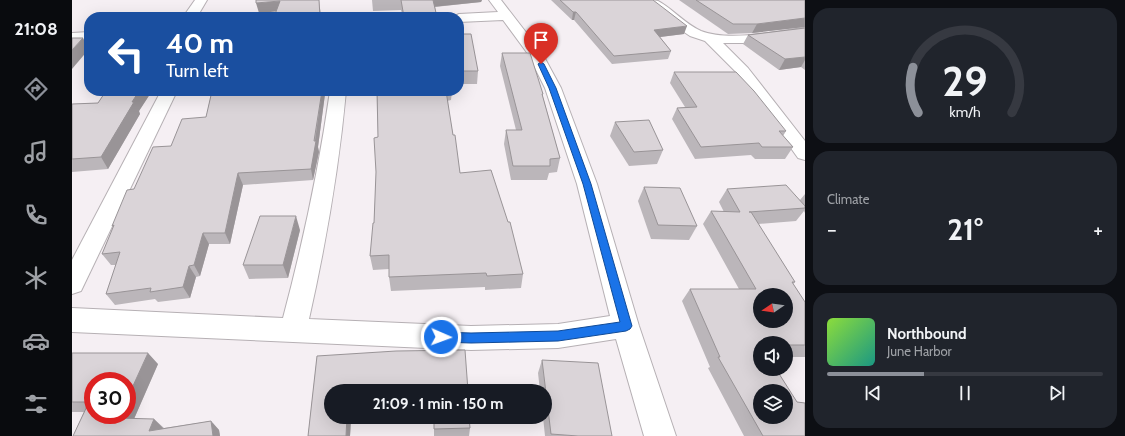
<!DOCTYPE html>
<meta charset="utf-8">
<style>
:root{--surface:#171b24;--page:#20242c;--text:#f1f3f6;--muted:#9ea1a6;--line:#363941;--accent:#8c9099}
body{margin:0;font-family:Cabin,sans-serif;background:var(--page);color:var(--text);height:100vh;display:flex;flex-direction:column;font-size:15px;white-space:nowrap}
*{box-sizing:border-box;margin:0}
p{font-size:13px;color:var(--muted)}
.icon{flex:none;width:22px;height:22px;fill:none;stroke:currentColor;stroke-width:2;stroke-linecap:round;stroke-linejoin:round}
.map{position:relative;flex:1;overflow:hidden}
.panel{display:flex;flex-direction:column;gap:8px;padding:8px;background:#0d0f14;width:320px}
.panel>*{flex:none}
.banner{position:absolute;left:12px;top:12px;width:380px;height:84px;border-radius:16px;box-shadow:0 4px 16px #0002;background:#1a4fa0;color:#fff;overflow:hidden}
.needle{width:26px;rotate:257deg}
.tools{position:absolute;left:681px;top:288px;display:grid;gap:8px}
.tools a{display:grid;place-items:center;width:40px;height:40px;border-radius:50%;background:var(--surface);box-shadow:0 4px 16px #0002;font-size:20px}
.speed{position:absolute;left:12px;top:372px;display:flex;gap:8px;font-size:20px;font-weight:700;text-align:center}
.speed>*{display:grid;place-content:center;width:52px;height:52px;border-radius:50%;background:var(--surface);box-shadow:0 4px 16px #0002;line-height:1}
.speed .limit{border:6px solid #d22;background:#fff;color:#111}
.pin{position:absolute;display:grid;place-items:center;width:34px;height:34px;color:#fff;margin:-41px -17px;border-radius:50% 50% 50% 0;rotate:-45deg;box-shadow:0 0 4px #0007}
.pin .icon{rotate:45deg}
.me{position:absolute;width:44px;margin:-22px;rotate:92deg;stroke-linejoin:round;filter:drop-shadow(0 0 3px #0008)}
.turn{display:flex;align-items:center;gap:14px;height:84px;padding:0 16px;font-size:18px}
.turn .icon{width:52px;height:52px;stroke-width:2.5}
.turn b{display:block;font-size:28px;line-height:34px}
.big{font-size:30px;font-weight:700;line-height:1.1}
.panel .widget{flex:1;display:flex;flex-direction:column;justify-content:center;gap:6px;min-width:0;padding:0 14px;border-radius:16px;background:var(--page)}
.panel .dial{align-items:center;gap:0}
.dial svg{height:104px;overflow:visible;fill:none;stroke:var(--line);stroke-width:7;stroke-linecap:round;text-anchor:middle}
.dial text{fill:var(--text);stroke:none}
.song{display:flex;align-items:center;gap:12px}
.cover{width:48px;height:48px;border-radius:6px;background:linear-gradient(135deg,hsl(90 70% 55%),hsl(170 70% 35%))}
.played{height:4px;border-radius:2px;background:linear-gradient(90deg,var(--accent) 35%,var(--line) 35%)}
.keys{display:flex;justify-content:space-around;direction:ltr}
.heat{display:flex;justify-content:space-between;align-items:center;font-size:22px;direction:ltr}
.trip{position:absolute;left:252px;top:384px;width:228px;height:40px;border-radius:20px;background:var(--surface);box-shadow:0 4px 16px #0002;font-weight:700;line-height:40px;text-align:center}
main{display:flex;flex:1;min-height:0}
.tab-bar{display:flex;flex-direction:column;width:72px;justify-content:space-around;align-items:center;background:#090b0e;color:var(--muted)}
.tab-bar .icon{width:28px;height:28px}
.tab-bar .on{color:var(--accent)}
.tab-bar b{font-size:18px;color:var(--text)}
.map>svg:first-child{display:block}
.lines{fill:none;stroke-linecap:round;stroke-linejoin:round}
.minor-casing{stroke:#b6b0b4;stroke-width:2}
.minor{fill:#fff;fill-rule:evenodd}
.wall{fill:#bbb6ba}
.shaded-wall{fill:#999497}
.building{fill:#dad4d8;stroke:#999497;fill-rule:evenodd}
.route{fill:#1a73e8;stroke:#114b97}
</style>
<main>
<nav class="tab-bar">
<b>21:08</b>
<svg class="icon on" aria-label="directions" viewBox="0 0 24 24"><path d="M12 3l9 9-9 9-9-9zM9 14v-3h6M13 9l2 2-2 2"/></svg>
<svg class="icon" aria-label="music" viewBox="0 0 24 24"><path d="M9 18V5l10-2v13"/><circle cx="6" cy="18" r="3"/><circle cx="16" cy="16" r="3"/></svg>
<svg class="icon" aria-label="phone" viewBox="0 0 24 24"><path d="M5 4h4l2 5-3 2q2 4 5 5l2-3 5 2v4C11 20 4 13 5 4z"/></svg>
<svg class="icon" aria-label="climate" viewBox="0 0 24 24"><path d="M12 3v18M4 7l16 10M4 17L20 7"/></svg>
<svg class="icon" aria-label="car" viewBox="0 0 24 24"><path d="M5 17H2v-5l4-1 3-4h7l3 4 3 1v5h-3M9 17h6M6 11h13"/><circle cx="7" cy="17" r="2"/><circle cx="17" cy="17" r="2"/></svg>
<svg class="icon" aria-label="filters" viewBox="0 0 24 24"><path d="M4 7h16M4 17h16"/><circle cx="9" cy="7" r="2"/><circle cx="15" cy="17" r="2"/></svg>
</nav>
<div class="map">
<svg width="733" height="436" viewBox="0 0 733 436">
<rect width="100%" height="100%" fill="#f5eff3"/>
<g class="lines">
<defs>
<g id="minor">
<polygon points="123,0 135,0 125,17 111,17"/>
<path d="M417 0H429L470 53 489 88 525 184 567 326 604 436H572L544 339 486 348 399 350 0 332V308L211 318C231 243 247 168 258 91H274C267 168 254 243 237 319L399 326 486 324 538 316 505 184 473 88 456 54 431 20 387 22V17H381L387 14 426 12Z"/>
<path d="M571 0C575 0 582 0 586 1 601 9 613 24 629 31 658 42 703 31 733 28V36L676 43H651L676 68 733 141V160L726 158 666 74 633 41 618 36 606 28Z"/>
<polygon points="17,32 17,40 0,41 0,33"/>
<polygon points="89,91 105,91 9,291 0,294 0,260"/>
</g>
</defs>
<use href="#minor" class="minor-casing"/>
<use href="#minor" class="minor"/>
</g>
<g class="wall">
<polygon points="300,0 410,0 409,2 363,7 365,17 331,17 329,10 301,11"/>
<polygon points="479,0 581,0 612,34 588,37 599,51 596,59 540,64 502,20 500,20"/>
<polygon points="607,0 733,0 733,27 680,33 656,34"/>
<polygon points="733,28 733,70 729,67 707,70 671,44 676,35"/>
<polygon points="387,34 406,71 405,84 387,84"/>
<polygon points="430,53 471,94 471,97 488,158 485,172 477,173 475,180 439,180 432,144 434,130 444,130 428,66"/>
<polygon points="602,72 714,131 711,136 721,147 713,159 683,159 679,155 623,159 600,119 605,108 613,107 598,83"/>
<polygon points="34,91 80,91 67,111 68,114 36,169 0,172 0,104 26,103"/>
<polygon points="140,91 257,91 256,94 253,94 246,147 247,152 241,180 171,185 158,244 137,244 128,276 124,277 118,298 86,302 83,299 43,305 34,294 44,265 39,265 30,254 41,228 40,226 62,189 99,146 134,117"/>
<polygon points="305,91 380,91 379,100 375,101 388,173 451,274 449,288 413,290 413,287 319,291 317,277 317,269 301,270 298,256 302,223 306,137"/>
<polygon points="543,122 591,150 585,164 557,166 538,136"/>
<polygon points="572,187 625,226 617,240 579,239 566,201"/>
<polygon points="655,189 728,200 733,194 733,213 732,211 724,221 686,224 723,282 721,284 733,302 733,357 714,357 714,343 688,343 688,369 733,436 672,436 636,368 638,367 610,301 618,289 667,289 631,224 639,211 652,212 647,202"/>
<polygon points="228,230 216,278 177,279 171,265"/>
<polygon points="0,353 86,364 62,419 82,419 92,428 139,421 147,430 148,436 1,436 12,412 0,412"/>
<polygon points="245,356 259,391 259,417 306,417 279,419 278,436 236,436"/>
<polygon points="470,360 540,436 473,436 471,417 473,417 473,391 468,391 466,373"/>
<polygon points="362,417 398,428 397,436 362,436"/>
</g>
<g class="shaded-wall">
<polygon points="247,0 249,17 248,17"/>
<polygon points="360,0 410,0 409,2 360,7"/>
<polygon points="208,1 210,11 187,13 184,3"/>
<polygon points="501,12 504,12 502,20 500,20"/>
<polygon points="733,18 733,27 680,33 685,24"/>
<polygon points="615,26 612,34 580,38 582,30"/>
<polygon points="11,38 17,49 0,69 0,50"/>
<polygon points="733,57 733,60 729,67 707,70 713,59"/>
<polygon points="67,91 80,91 67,111 68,114 36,169 29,157 60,102"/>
<polygon points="250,91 252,91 253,94 246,147 247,152 241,180 239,169"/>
<polygon points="166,173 171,185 158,244 153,233"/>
<polygon points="224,216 228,230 216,278 211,265"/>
<polygon points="131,233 137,244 128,276 122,265"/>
<polygon points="117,266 124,277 118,298 111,287"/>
<polygon points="76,353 86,364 58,428 46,418 48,415 55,415 55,399"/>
<polygon points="275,417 279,417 279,419 278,436 274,436"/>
<polygon points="82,419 92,429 77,431"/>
<polygon points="139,421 147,430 148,436 141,436"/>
</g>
<g class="building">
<polygon points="184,0 247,0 248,17 202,17 208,1 184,3"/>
<polygon points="329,0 361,0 365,17 332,17"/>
<polygon points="488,0 581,0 615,26 582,30 599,51 542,56 504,12 501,12"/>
<polygon points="624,0 733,0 733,18 685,24 661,24"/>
<polygon points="733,28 733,57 713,59 676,35"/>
<polygon points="387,34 399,34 406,71 387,71"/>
<polygon points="0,38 11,38 0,50"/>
<polygon points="430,53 458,53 471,94 470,94 488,158 478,159 478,166 441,166 434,130 450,130"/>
<polygon points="602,72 664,72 682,91 714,131 707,131 721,147 690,147 687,143 629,147 605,108 625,107"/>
<polygon points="34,91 67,91 60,102 62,102 29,157 0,159 0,104 26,103"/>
<polygon points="140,91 250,91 242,141 244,141 239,169 166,173 153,233 131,233 122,265 117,266 111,287 78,292 79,288 34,294 48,252 30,254 42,225 40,226 55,190 62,189 81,147 99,146 110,119 134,117"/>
<polygon points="305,91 374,91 381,135 383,135 388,173 419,170 436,222 438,222 451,274 415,276 414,273 317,277 317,255 298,256 301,223 302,223 304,172 302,138 306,137"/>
<polygon points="577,120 591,150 562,152 543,122"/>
<path d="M714 185 733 206V208L677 212H679L723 282H720L733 302V345H714V343H688V369H704L725 402 733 403V436H691L646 357H648L618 289H684L639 211 668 212 655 189ZM688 295H714V321H688ZM688 391H714V417H688Z"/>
<polygon points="572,187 608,188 625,226 586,225"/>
<polygon points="188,216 224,216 211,265 171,265"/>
<polygon points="393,350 396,391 259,391 259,417 275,417 274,436 236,436 245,356 324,351"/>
<polygon points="0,353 76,353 55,399 55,381 21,381 21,415 48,415 46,418 82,419 77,431 139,421 141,436 1,436 17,402 0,402"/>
<polygon points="470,360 526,363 540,436 506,436 479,434"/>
<polygon points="362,417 397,417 398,428 362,429"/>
</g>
<polygon class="route" points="469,62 472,64 484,88 519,184 560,326 558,329 554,331 486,341 399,343 369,342 365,340 364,337 365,333 369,332 399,333 486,331 548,322 511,184 477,88 466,64"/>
</svg>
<div class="tools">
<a><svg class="needle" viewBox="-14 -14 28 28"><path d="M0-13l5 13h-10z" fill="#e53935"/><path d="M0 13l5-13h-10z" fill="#9ea1a6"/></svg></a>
<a><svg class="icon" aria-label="sound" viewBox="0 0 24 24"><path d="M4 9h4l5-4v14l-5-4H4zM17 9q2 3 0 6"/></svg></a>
<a><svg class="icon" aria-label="layers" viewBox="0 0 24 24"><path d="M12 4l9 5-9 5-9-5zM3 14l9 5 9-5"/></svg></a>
</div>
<div class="speed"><div class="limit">30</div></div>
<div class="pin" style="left:469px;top:64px;background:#d93025"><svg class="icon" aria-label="arrive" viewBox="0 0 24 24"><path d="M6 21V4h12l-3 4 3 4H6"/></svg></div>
<svg class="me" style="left:369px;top:337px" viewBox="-20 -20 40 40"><circle r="17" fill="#1a73e8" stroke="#fff" stroke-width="3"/><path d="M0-11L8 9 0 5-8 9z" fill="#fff"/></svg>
<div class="trip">21:09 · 1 min · 150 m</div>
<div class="banner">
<div class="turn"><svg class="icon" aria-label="left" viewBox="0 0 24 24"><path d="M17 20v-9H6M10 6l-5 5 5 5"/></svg><div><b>40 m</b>Turn left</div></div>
</div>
</div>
<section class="panel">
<div class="widget dial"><svg viewBox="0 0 100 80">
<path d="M14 69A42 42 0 1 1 86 69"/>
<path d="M14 69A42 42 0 0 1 10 34" stroke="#8c9099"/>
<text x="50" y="56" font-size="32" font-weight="700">29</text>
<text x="50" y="72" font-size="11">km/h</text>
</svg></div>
<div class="widget"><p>Climate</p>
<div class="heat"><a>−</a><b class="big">21°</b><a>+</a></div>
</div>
<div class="widget">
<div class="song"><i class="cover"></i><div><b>Northbound</b><p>June Harbor</p></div></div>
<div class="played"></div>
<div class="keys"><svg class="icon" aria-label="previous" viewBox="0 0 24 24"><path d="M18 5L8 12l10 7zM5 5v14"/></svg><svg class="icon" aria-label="pause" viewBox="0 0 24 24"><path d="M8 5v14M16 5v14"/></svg><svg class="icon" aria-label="next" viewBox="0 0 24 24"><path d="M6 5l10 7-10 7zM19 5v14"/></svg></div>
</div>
</section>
</main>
